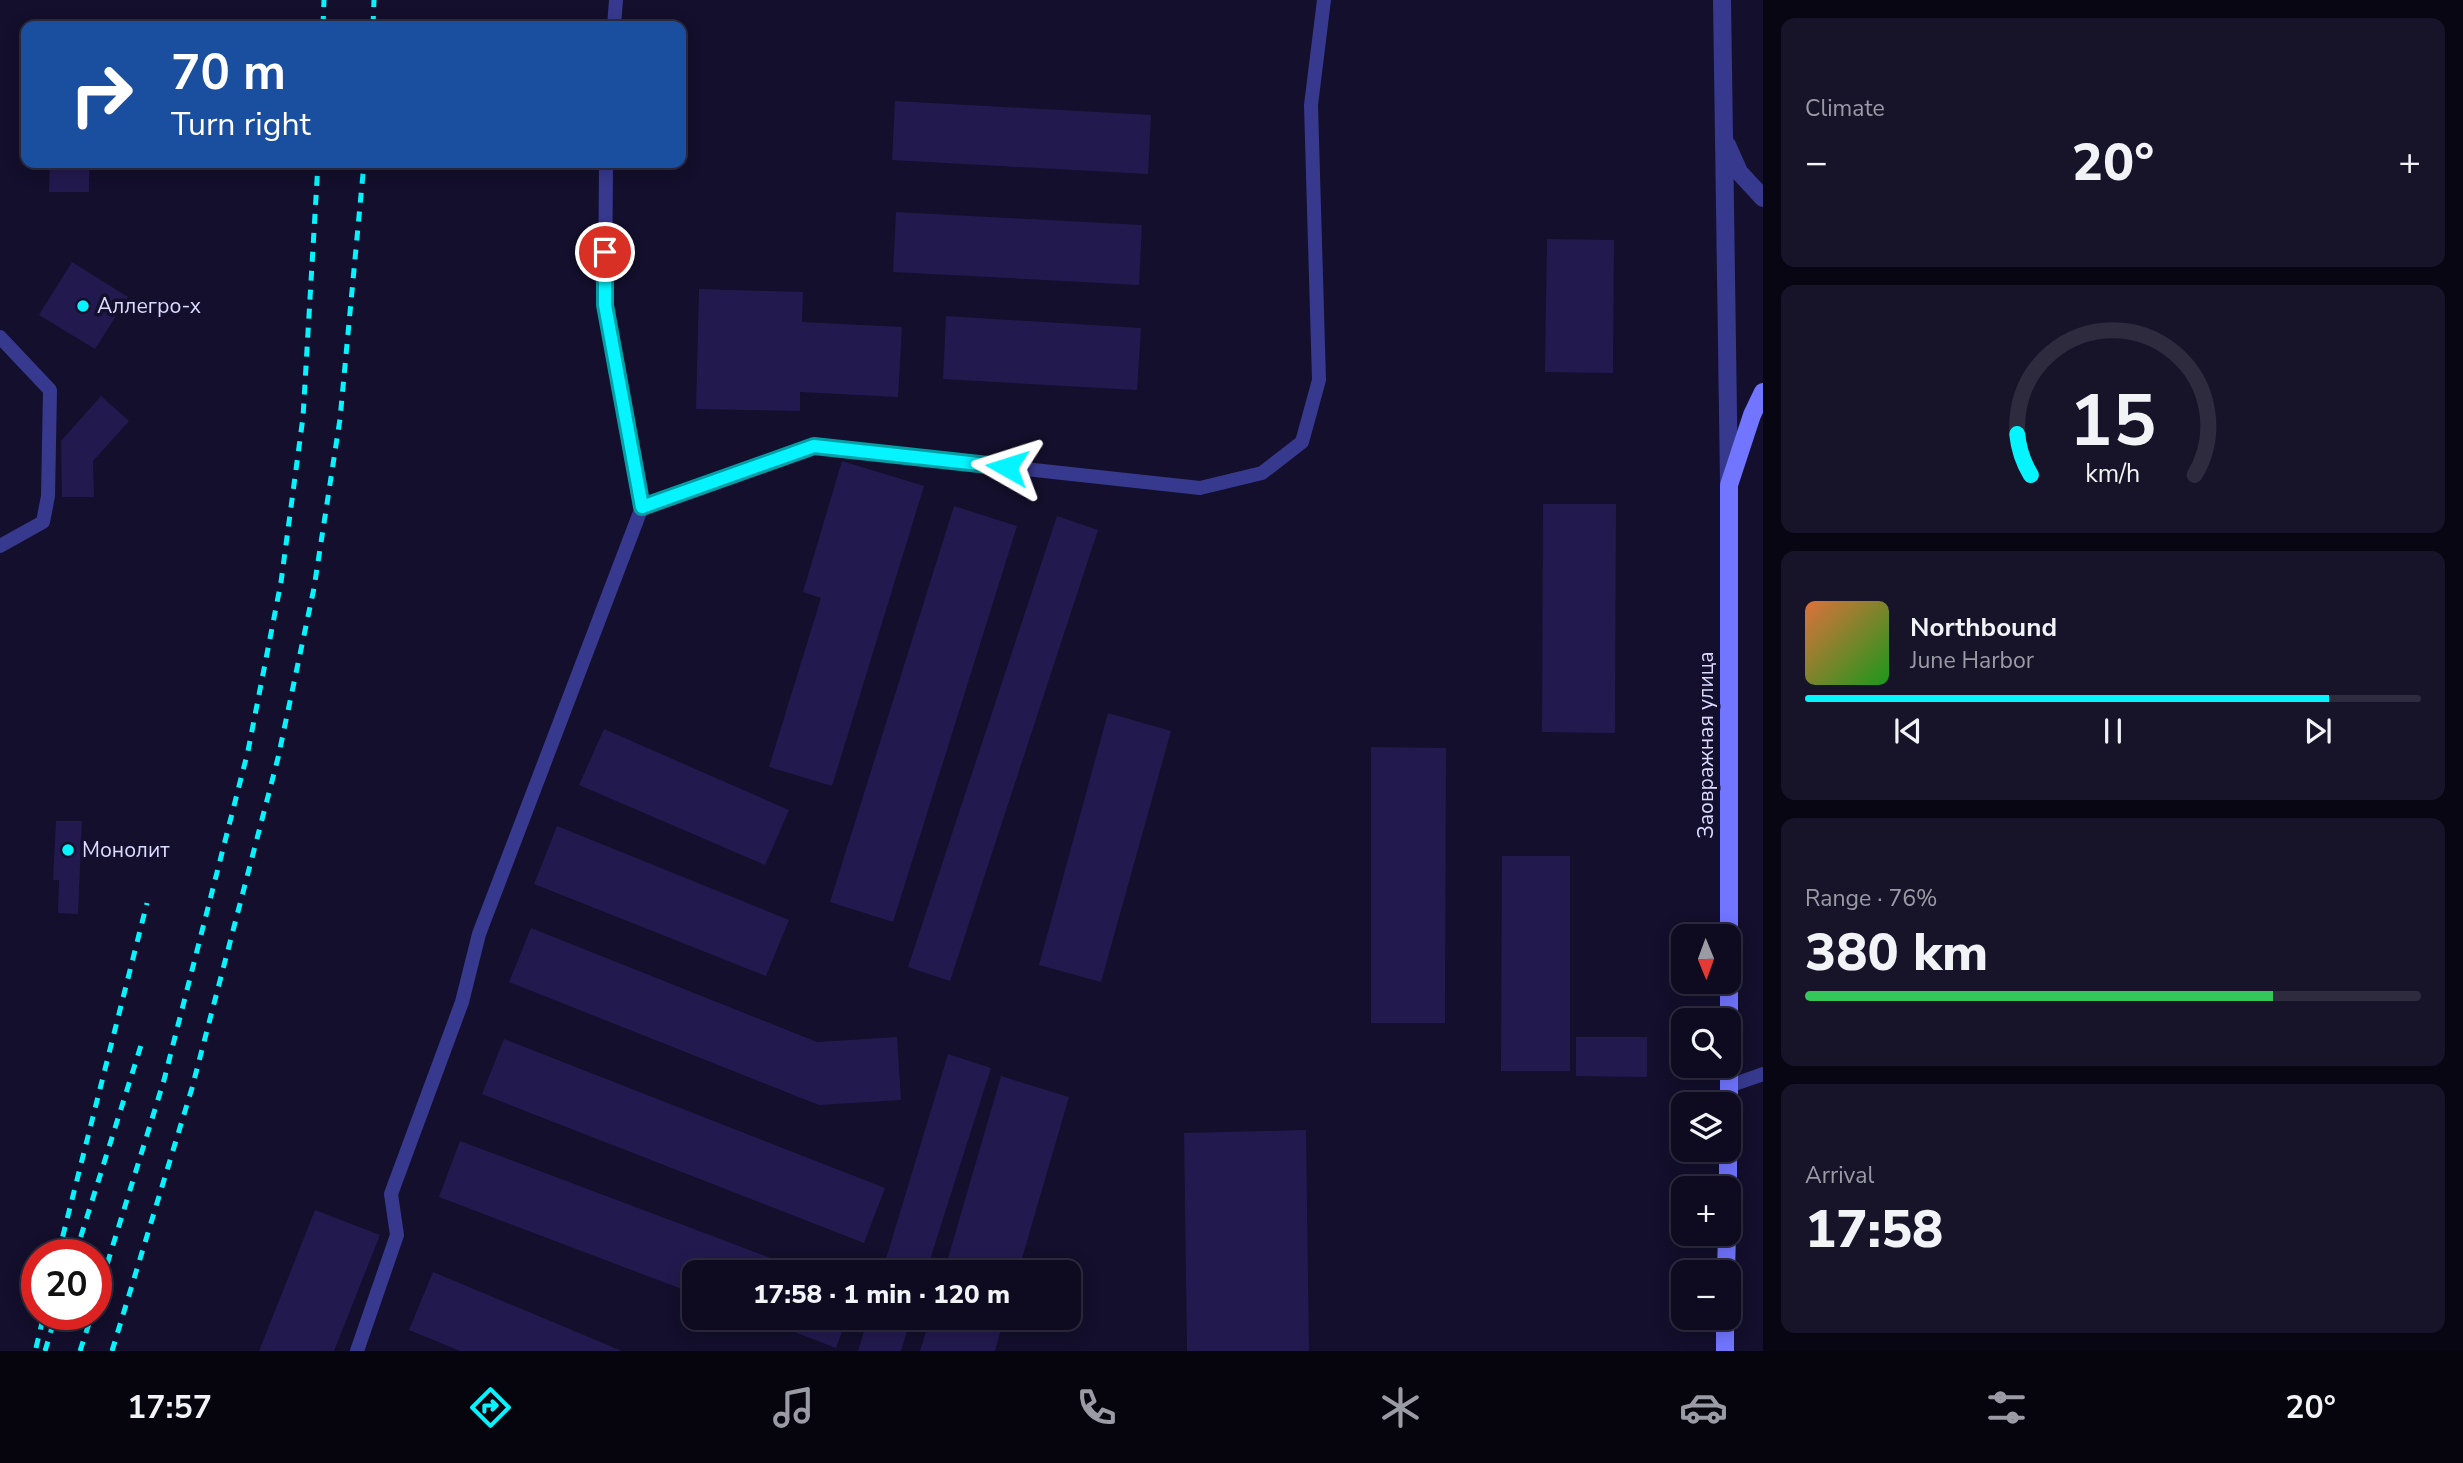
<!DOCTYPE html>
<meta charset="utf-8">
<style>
:root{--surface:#0e0b21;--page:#17142a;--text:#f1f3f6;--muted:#9b9ba5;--line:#2e2b3f;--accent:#06f4ff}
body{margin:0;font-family:"Nunito Sans",sans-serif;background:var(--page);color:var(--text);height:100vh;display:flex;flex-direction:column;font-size:26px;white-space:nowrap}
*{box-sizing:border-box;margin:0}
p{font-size:23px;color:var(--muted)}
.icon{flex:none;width:38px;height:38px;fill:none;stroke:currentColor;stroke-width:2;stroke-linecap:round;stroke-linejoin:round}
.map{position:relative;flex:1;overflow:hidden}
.sheet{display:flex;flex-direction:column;gap:18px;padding:18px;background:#080612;width:700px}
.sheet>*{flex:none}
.top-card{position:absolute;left:21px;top:21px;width:665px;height:147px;border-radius:14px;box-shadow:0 4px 18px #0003,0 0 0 2px var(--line);background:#1a4fa0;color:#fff;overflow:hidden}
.needle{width:46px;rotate:179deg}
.controls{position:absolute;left:1671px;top:924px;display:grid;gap:14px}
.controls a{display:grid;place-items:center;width:70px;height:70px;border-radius:14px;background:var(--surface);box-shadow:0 4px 18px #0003,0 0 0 2px var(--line);font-size:35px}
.speed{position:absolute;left:21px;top:1239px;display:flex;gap:14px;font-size:35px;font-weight:700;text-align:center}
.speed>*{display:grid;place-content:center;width:91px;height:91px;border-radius:50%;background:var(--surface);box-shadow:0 4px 18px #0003,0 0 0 2px var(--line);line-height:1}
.speed .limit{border:10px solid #d22;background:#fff;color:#111}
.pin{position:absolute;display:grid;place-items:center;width:60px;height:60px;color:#fff;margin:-30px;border:4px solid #fff;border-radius:50%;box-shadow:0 2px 7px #0007}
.me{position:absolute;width:77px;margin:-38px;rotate:276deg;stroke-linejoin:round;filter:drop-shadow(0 0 5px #0008)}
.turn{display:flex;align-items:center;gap:24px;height:147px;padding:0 35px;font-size:32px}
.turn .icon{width:91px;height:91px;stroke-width:2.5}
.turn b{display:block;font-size:49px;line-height:60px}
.big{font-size:52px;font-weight:800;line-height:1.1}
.sheet .tile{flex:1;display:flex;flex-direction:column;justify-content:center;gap:10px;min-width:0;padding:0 24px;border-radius:14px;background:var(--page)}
.sheet .dial{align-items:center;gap:0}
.dial svg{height:182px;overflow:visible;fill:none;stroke:var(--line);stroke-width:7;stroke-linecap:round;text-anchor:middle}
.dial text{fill:var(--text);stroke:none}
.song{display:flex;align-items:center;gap:21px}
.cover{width:84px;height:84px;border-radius:10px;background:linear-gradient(135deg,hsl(20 70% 55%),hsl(120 70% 35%))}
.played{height:7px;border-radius:4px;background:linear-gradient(90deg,var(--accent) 85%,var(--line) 85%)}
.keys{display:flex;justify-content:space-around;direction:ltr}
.heat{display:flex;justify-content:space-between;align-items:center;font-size:38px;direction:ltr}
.charge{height:10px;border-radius:5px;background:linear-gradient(90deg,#34c759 76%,var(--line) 0)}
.trip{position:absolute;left:682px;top:1260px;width:399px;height:70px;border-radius:14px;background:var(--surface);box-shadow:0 4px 18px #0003,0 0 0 2px var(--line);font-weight:800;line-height:70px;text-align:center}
.tab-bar{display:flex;height:112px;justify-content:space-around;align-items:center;background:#06040d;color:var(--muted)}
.tab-bar .icon{width:49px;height:49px}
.tab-bar .current{color:var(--accent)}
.tab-bar b{font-size:32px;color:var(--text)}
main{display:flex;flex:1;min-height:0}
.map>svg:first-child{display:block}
.building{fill:#221a4e}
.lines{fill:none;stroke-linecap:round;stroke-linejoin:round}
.lane{stroke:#37398e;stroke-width:14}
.street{stroke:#37398e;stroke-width:18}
.secondary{stroke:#7175ff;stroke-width:18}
.rail{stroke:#06f4ff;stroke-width:5;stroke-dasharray:10 9;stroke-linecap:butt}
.route-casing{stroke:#049fa6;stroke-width:18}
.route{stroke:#06f4ff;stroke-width:12}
.poi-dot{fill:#06f4ff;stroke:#130f2c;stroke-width:2.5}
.labels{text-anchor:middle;stroke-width:7;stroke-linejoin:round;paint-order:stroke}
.poi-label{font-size:21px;fill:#dcdaff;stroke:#130f2c;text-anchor:start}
.street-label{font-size:21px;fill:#dcdaff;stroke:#130f2c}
</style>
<main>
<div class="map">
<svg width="1763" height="1351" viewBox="0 0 1763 1351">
<rect width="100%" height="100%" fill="#130f2c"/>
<g class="building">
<polygon points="895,101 1151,115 1148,174 892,160"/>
<polygon points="50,163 89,163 89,192 49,192"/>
<polygon points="896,212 1142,225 1139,285 893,272"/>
<polygon points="1547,239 1614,240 1613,373 1545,372"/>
<polygon points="72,262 128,297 95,349 39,315"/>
<polygon points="699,289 803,292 802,322 902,327 898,397 800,392 800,411 696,409"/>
<polygon points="946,316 1141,328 1137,390 943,379"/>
<polygon points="101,396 129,421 93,461 94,497 62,497 61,441"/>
<polygon points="842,461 924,486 832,786 769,767 821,598 803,592"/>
<polygon points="1543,504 1616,504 1615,733 1542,732"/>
<polygon points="954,506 1017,526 893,922 830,902"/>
<polygon points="1057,516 1098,530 950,981 908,967"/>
<polygon points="1108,713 1171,731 1101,982 1039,965"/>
<polygon points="604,729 789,810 765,865 579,785"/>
<polygon points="1371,747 1446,748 1445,1023 1371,1023"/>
<polygon points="56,821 82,821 78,914 58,913 59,880 53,880"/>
<polygon points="557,826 789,920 766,976 534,884"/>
<polygon points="1502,856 1570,856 1570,1071 1501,1071"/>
<polygon points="531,928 817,1042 897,1037 901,1100 819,1105 509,982"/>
<polygon points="1576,1037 1647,1037 1647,1077 1576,1076"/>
<polygon points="504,1039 885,1188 864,1243 482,1094"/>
<polygon points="948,1054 991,1068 926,1272 882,1272"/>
<polygon points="1001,1076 1069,1097 1018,1272 944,1272"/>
<polygon points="1306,1130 1309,1351 1187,1351 1184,1133"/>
<polygon points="460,1141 808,1272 695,1272 695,1294 439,1197"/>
<polygon points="315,1210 380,1235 334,1351 259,1351"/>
<polygon points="433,1272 622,1351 460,1351 409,1330"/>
<polygon points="758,1318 847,1318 836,1348"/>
<polygon points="868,1318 911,1318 901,1351 858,1351"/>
<polygon points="930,1318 1004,1318 995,1351 920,1351"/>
</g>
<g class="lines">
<g class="lane">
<polyline points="614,26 616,0"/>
<polyline points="606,163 605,305 642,507"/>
<polyline points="0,337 50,390 48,496 43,522 0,546"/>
<polyline points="1729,1086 1763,1074"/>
<polyline points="357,1351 397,1235 391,1194 462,1002 479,934 642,507 814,446 1200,488 1262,473 1302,442 1319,380 1311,105 1324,0"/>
</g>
<g class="street">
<polyline points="1722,0 1729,482"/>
<polyline points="1727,145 1739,172 1763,198"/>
</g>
<g class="secondary">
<polyline points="1729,1104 1729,485 1752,415 1763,392"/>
<polyline points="1728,1188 1728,1150"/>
<polyline points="1726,1272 1727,1234"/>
<polyline points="1725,1351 1725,1318"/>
</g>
<g class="rail">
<polyline points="323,26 324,0"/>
<polyline points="373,26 374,0"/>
<polyline points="58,1255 147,903"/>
<polyline points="75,1255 143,1039"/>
<polyline points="96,1300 164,1080 248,751 281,582 303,417 318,163"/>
<polyline points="36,1348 44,1314"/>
<polyline points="45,1351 56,1314"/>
<polyline points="80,1351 92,1314"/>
<polyline points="112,1351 192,1088 278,758 314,588 340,419 364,163"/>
</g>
</g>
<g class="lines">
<defs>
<polyline id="route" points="605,252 605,305 642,507 814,446 1007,467"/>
</defs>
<use href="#route" class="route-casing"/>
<use href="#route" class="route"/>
</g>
<g class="poi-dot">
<circle cx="83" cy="306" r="7"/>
<circle cx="68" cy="850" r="7"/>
</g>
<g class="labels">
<g class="poi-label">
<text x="97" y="313">Аллегро-х</text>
<text x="82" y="857">Монолит</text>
</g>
<g class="street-label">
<text transform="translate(1706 745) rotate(-90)" y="7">Заовражная улица</text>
</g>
</g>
</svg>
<div class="controls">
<a><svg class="needle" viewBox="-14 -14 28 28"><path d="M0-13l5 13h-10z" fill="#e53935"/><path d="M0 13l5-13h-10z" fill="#9b9ba5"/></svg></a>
<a><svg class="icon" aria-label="search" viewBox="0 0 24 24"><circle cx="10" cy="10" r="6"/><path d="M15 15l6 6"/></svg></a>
<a><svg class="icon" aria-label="layers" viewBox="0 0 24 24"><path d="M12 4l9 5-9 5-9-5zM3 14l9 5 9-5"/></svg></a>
<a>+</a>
<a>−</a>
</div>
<div class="speed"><div class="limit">20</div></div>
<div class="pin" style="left:605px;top:252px;background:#d93025"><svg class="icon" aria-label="arrive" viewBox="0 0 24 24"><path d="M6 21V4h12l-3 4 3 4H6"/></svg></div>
<svg class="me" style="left:1007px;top:467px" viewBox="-20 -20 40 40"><path d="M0-17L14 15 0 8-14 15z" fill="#06f4ff" stroke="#fff" stroke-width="4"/></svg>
<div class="trip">17:58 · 1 min · 120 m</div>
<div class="top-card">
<div class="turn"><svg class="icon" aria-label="right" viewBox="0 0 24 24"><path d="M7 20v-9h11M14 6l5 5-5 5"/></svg><div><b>70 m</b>Turn right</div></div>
</div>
</div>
<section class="sheet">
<div class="tile"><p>Climate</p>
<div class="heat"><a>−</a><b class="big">20°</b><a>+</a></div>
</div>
<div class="tile dial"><svg viewBox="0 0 100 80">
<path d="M14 69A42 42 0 1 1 86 69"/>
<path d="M14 69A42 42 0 0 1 8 51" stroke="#06f4ff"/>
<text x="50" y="56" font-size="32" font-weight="700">15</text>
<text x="50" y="72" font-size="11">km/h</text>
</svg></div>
<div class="tile">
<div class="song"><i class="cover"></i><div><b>Northbound</b><p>June Harbor</p></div></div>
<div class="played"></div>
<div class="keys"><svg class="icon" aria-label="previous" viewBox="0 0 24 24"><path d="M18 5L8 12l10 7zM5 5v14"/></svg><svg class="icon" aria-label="pause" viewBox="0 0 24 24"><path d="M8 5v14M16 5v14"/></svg><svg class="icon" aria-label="next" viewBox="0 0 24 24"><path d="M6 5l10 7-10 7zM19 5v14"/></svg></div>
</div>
<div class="tile"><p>Range · 76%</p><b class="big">380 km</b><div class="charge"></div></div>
<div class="tile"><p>Arrival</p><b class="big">17:58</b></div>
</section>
</main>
<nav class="tab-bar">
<b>17:57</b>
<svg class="icon current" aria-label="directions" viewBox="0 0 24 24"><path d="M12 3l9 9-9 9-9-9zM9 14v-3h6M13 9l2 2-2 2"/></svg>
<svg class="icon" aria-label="music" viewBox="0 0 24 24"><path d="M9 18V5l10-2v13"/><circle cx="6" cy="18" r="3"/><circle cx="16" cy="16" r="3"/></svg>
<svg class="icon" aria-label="phone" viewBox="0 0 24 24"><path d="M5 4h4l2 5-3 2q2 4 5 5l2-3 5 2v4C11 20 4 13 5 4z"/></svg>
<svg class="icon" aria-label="climate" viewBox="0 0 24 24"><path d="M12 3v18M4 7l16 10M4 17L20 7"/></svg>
<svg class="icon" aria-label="car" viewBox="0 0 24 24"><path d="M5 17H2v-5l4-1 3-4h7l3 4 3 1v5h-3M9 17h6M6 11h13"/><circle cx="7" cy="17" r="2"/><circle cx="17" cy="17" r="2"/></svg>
<svg class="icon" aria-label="filters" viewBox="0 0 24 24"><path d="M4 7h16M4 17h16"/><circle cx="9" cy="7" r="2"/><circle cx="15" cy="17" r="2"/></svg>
<b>20°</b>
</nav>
